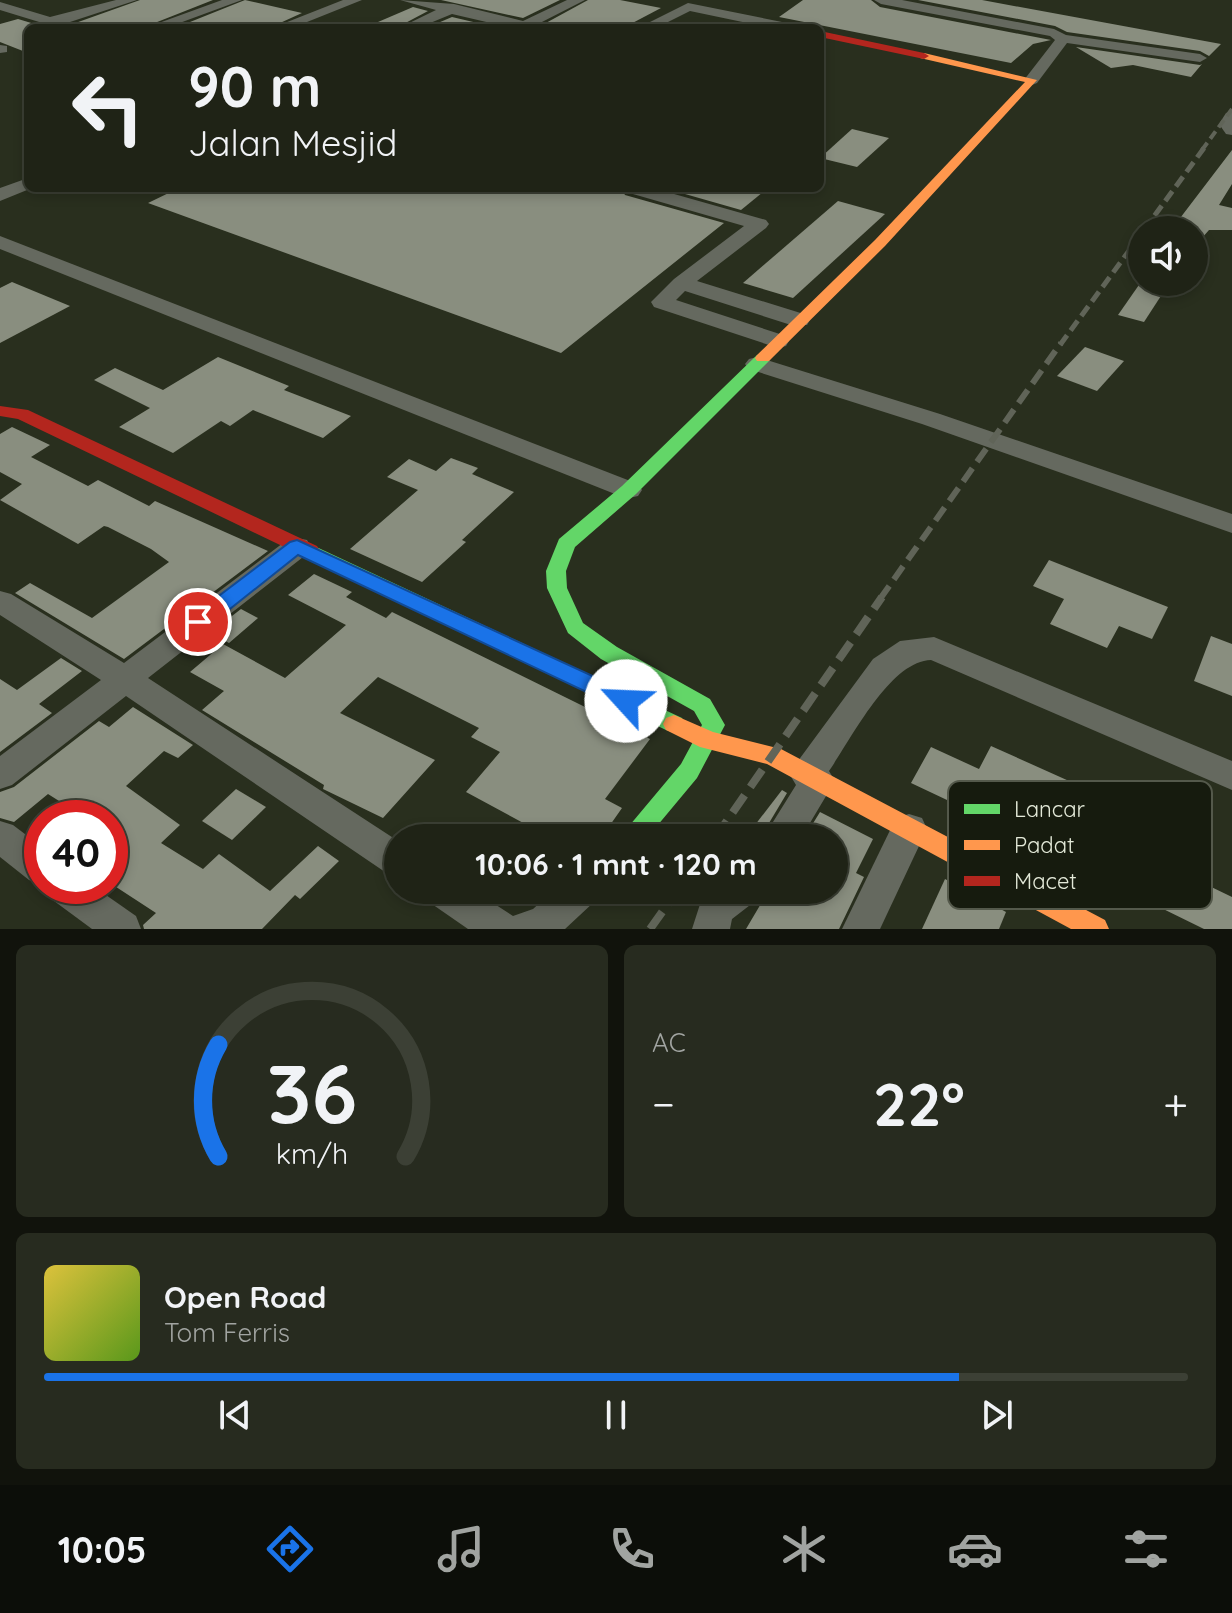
<!DOCTYPE html>
<html lang="id">
<meta charset="utf-8">
<style>
:root{--surface:#1f2316;--page:#272b1f;--text:#f1f3f6;--muted:#a1a4a1;--line:#3c4035;--accent:#1a73e8}
body{margin:0;font-family:Quicksand,sans-serif;background:var(--page);color:var(--text);height:100vh;display:flex;flex-direction:column;font-size:30px;white-space:nowrap}
*{box-sizing:border-box;margin:0}
p{font-size:26px;color:var(--muted)}
.icon{flex:none;width:44px;height:44px;fill:none;stroke:currentColor;stroke-width:2;stroke-linecap:round;stroke-linejoin:round}
.map{position:relative;height:929px;overflow:hidden}
.sheet{display:flex;flex-direction:column;gap:16px;padding:16px;background:#11130c;flex:1}
.sheet>*{flex:none}
.hud{position:absolute;left:24px;top:24px;width:800px;height:168px;border-radius:12px;box-shadow:0 4px 12px #0003,0 0 0 2px var(--line);background:#1f2316;color:var(--text);overflow:hidden}
.controls{position:absolute;left:1128px;top:216px;display:grid;gap:16px}
.controls a{display:grid;place-items:center;width:80px;height:80px;border-radius:50%;background:var(--surface);box-shadow:0 4px 12px #0003,0 0 0 2px var(--line);font-size:40px}
.speed{position:absolute;left:24px;top:800px;display:flex;gap:16px;font-size:40px;font-weight:700;text-align:center}
.speed>*{display:grid;place-content:center;width:104px;height:104px;border-radius:50%;background:var(--surface);box-shadow:0 4px 12px #0003,0 0 0 2px var(--line);line-height:1}
.speed .limit{border:12px solid #d22;background:#fff;color:#111}
.pin{position:absolute;display:grid;place-items:center;width:68px;height:68px;color:#fff;margin:-34px;border:4px solid #fff;border-radius:50%;box-shadow:0 2px 8px #0007}
.me{position:absolute;width:88px;margin:-44px;rotate:295deg;stroke-linejoin:round;filter:drop-shadow(0 0 6px #0008)}
.turn{display:flex;align-items:center;gap:28px;height:168px;padding:0 32px;font-size:36px}
.turn .icon{width:104px;height:104px;stroke-width:2.5}
.turn b{display:block;font-size:56px;line-height:68px}
.big{font-size:60px;font-weight:700;line-height:1.1}
.sheet .widget{flex:1;display:flex;flex-direction:column;justify-content:center;gap:12px;min-width:0;padding:0 28px;border-radius:12px;background:var(--page)}
.sheet .dial{align-items:center;gap:0}
.dial svg{height:208px;overflow:visible;fill:none;stroke:var(--line);stroke-width:7;stroke-linecap:round;text-anchor:middle}
.dial text{fill:var(--text);stroke:none}
.song{display:flex;align-items:center;gap:24px}
.cover{width:96px;height:96px;border-radius:12px;background:linear-gradient(135deg,hsl(50 70% 55%),hsl(90 70% 35%))}
.played{height:8px;border-radius:4px;background:linear-gradient(90deg,var(--accent) 80%,var(--line) 80%)}
.keys{display:flex;justify-content:space-around;direction:ltr}
.heat{display:flex;justify-content:space-between;align-items:center;font-size:44px;direction:ltr}
.sheet .tiles{flex:1;display:grid;gap:16px;grid-template-columns:1fr 1fr}
.widget:last-child{grid-column:span 2}
.trip{position:absolute;left:384px;top:824px;width:464px;height:80px;border-radius:40px;background:var(--surface);box-shadow:0 4px 12px #0003,0 0 0 2px var(--line);font-weight:700;line-height:80px;text-align:center}
.tabs{display:flex;height:128px;justify-content:space-around;align-items:center;background:#0c0e09;color:var(--muted)}
.tabs .icon{width:56px;height:56px}
.tabs .on{color:var(--accent)}
.tabs b{font-size:36px;color:var(--text)}
.map>svg:first-child{display:block}
.building{fill:#898e7f}
.lines{fill:none;stroke-linecap:round;stroke-linejoin:round}
.street{fill:#65695f;fill-rule:evenodd}
.fast{fill:#63d668;fill-rule:evenodd}
.slow{fill:#ff974d;fill-rule:evenodd}
.jam{fill:#b3261e;fill-rule:evenodd}
.rail-far3{stroke:#606458;stroke-width:4;stroke-dasharray:9 5;stroke-linecap:butt}
.rail-far2{stroke:#606458;stroke-width:5;stroke-dasharray:12 6;stroke-linecap:butt}
.rail-far1{stroke:#606458;stroke-width:6;stroke-dasharray:16 8;stroke-linecap:butt}
.rail{stroke:#606458;stroke-width:8;stroke-dasharray:21 10;stroke-linecap:butt}
.route{fill:#1a73e8;stroke:#114b97;stroke-width:2}
.key{fill:#161b0e;stroke:#54594b;stroke-width:2}
.key-label{font-size:22px;fill:#e3e9d8}
</style>
<div class="map">
<svg width="1232" height="929" viewBox="0 0 1232 929">
<rect width="100%" height="100%" fill="#292f1e"/>
<g class="building">
<polygon points="140,0 213,0 142,28 28,28 28,53 0,42 0,24 18,19 48,28 67,26"/>
<polygon points="245,0 302,13 269,28 175,28"/>
<polygon points="441,0 560,0 523,18"/>
<polygon points="588,0 620,0 661,8 623,28 547,28 544,24"/>
<polygon points="803,0 871,0 880,7 1051,40 1033,44 1011,63 779,17"/>
<polygon points="918,0 982,0 1221,44 1209,56 1200,51 1067,32 1055,26"/>
<polygon points="413,7 428,11 396,28 364,28"/>
<polygon points="452,17 499,28 426,28"/>
<polygon points="1076,47 1200,65 1202,64 1191,77 1133,65 1111,68"/>
<polygon points="852,129 889,138 857,167 820,158"/>
<polygon points="1232,150 1232,184 1219,205 1232,208 1232,230 1209,230 1194,247 1194,230 1171,230"/>
<polygon points="179,188 621,188 625,195 724,223 561,353 148,203"/>
<polygon points="664,188 768,188 741,210"/>
<polygon points="838,201 885,214 793,298 743,283"/>
<polygon points="12,282 70,306 0,343 0,288"/>
<polygon points="1141,282 1170,282 1144,322 1118,315"/>
<polygon points="1085,347 1124,361 1097,391 1057,376"/>
<polygon points="218,357 289,386 284,390 351,416 323,438 253,410 230,426 221,421 173,453 119,427 150,408 94,380 115,368 163,390"/>
<polygon points="12,427 50,445 31,457 88,486 98,480 149,506 155,501 268,551 124,659 15,593 30,583 92,618 169,562 151,549 108,527 104,526 78,544 0,500 22,484 0,472 0,434"/>
<polygon points="451,458 478,468 472,474 514,492 462,540 466,542 422,582 350,549 418,490 387,477 409,459 436,471"/>
<polygon points="1049,560 1168,607 1152,639 1119,626 1107,648 1050,624 1064,599 1033,586"/>
<polygon points="314,574 352,592 346,597 386,618 392,612 650,739 605,799 622,808 601,838 551,838 466,792 500,752 471,737 479,728 378,677 340,713 435,760 383,818 323,789 324,785 202,710 224,691 190,672 223,644 285,678 346,625 288,595"/>
<polygon points="241,609 258,618 229,643 210,633"/>
<polygon points="1211,636 1232,644 1232,696 1194,681"/>
<polygon points="61,658 82,671 39,704 52,713 0,752 0,679 17,690"/>
<polygon points="133,707 193,745 178,758 164,751 126,786 180,825 161,843 203,869 219,854 270,891 318,846 339,861 300,899 295,895 262,929 144,929 143,925 156,913 110,883 110,818 86,818 48,794 14,822 0,818 0,792 14,787 99,721 109,727"/>
<polygon points="991,746 1098,794 1085,826 1232,897 1232,929 1204,929 1100,878 1102,873 911,783 931,747 979,769"/>
<polygon points="236,789 266,807 232,840 202,821"/>
<polygon points="782,790 787,793 760,838 745,838"/>
<polygon points="820,812 873,839 856,873 864,877 839,929 746,929 769,890 834,890 834,838 804,838"/>
<polygon points="945,879 1006,912 999,929 922,929"/>
</g>
<g class="lines">
<g class="street">
<polygon points="116,0 137,0 67,23 49,25 0,10 0,2 50,17"/>
<polygon points="222,0 242,0 166,28 145,28"/>
<polygon points="343,0 362,0 292,28 272,28"/>
<polygon points="400,0 454,4 523,21 567,0 585,0 538,24 544,28 512,28 452,14 418,28 399,28 436,10"/>
<polygon points="874,0 902,0 1054,29 1066,35 1200,54 1207,58 1200,62 1067,43 1037,83 1032,85 1024,80 1055,40 1050,36 881,4"/>
<polygon points="688,3 792,24 799,28 771,28 690,11 656,28 638,28"/>
<polygon points="0,45 7,46 7,52 0,53"/>
<polygon points="1232,111 1232,135 1226,134 1219,124 1226,113"/>
<polygon points="28,178 28,188 32,188 0,201 0,188"/>
<polygon points="624,188 653,188 766,220 769,224 766,228 697,281 807,315 810,320 807,325 791,325 685,291 676,300 786,336 789,341 786,346 778,348 654,307 651,302 674,279 744,226 626,192"/>
<polygon points="0,236 638,484 642,490 638,496 629,498 620,496 0,249"/>
<polygon points="757,357 940,414 1232,514 1232,533 922,424 749,369 745,364 749,359"/>
<polygon points="297,538 307,540 311,547 307,554 148,678 398,841 398,877 385,872 126,696 12,785 0,789 0,756 101,680 0,615 0,591 11,594 124,663 287,540"/>
<path d="M934 637 1232 761V790L931 660C890 661 852 738 829 771L835 781 801 838H763L796 785 790 775 795 765 873 659 900 641Z"/>
<polygon points="909,814 922,818 927,829 880,929 842,929 896,818"/>
<polygon points="0,821 13,825 42,847 42,885 29,880 0,857"/>
<polygon points="44,886 93,886 136,916 141,929 92,929 50,898"/>
<polygon points="423,890 473,890 513,916 533,909 554,890 600,890 594,902 565,929 468,929 429,902"/>
<polygon points="712,890 760,890 754,902 732,919 730,929 692,929 702,898"/>
</g>
<g class="fast">
<polygon points="763,353 771,358 769,361 636,494 575,547 566,571 567,588 583,623 617,647 710,699 725,725 697,778 647,838 619,838 681,764 702,725 694,711 601,659 568,633 547,588 546,571 559,539 622,486 757,355"/>
<polygon points="310,544 682,718 685,724 682,730 674,733 666,730 303,556 300,551 303,546"/>
</g>
<g class="slow">
<polygon points="924,53 1037,80 885,246 769,361 757,361 755,358 757,355 875,240 1025,82 920,58 919,56"/>
<polygon points="674,715 713,732 781,749 1105,920 1109,929 1071,929 767,764 700,747 666,730 663,724 666,718"/>
</g>
<g class="jam">
<polygon points="820,31 924,53 929,56 924,59 820,37"/>
<polygon points="0,406 28,410 317,546 320,551 317,556 303,556 18,419 0,416"/>
</g>
<polyline class="rail-far3" points="1202,150 1232,109"/>
<g class="rail-far2">
<polyline points="1144,230 1204,148"/>
<polyline points="1060,345 1142,233"/>
</g>
<polyline class="rail-far1" points="880,599 1061,343"/>
<g class="rail">
<polyline points="715,838 882,597"/>
<polyline points="650,929 678,890"/>
</g>
</g>
<polygon class="route" points="297,540 634,695 637,701 634,707 626,710 618,707 298,555 206,628 191,628 188,622 191,617 290,542"/>
<rect x="948" y="781" width="264" height="128" rx="12" class="key"/>
<rect x="964" y="804" width="36" height="10" fill="#63d668"/>
<rect x="964" y="840" width="36" height="10" fill="#ff974d"/>
<rect x="964" y="876" width="36" height="10" fill="#b3261e"/>
<g class="key-label">
<text x="1014" y="817">Lancar</text>
<text x="1014" y="853">Padat</text>
<text x="1014" y="889">Macet</text>
</g>
</svg>
<div class="controls">
<a><svg class="icon" aria-label="sound" viewBox="0 0 24 24"><path d="M4 9h4l5-4v14l-5-4H4zM17 9q2 3 0 6"/></svg></a>
</div>
<div class="speed"><div class="limit">40</div></div>
<div class="pin" style="left:198px;top:622px;background:#d93025"><svg class="icon" aria-label="arrive" viewBox="0 0 24 24"><path d="M6 21V4h12l-3 4 3 4H6"/></svg></div>
<svg class="me" style="left:626px;top:701px" viewBox="-20 -20 40 40"><circle r="19" fill="#fff"/><path d="M0-13L10 11 0 6-10 11z" fill="#1a73e8"/></svg>
<div class="trip">10:06 · 1 mnt · 120 m</div>
<div class="hud">
<div class="turn"><svg class="icon" aria-label="left" viewBox="0 0 24 24"><path d="M17 20v-9H6M10 6l-5 5 5 5"/></svg><div><b>90 m</b>Jalan Mesjid</div></div>
</div>
</div>
<section class="sheet">
<div class="tiles">
<div class="widget dial"><svg viewBox="0 0 100 80">
<path d="M14 69A42 42 0 1 1 86 69"/>
<path d="M14 69A42 42 0 0 1 14 26" stroke="#1a73e8"/>
<text x="50" y="56" font-size="32" font-weight="700">36</text>
<text x="50" y="72" font-size="11">km/h</text>
</svg></div>
<div class="widget"><p>AC</p>
<div class="heat"><a>−</a><b class="big">22°</b><a>+</a></div>
</div>
<div class="widget">
<div class="song"><i class="cover"></i><div><b>Open Road</b><p>Tom Ferris</p></div></div>
<div class="played"></div>
<div class="keys"><svg class="icon" aria-label="previous" viewBox="0 0 24 24"><path d="M18 5L8 12l10 7zM5 5v14"/></svg><svg class="icon" aria-label="pause" viewBox="0 0 24 24"><path d="M8 5v14M16 5v14"/></svg><svg class="icon" aria-label="next" viewBox="0 0 24 24"><path d="M6 5l10 7-10 7zM19 5v14"/></svg></div>
</div>
</div>
</section>
<nav class="tabs">
<b>10:05</b>
<svg class="icon on" aria-label="directions" viewBox="0 0 24 24"><path d="M12 3l9 9-9 9-9-9zM9 14v-3h6M13 9l2 2-2 2"/></svg>
<svg class="icon" aria-label="music" viewBox="0 0 24 24"><path d="M9 18V5l10-2v13"/><circle cx="6" cy="18" r="3"/><circle cx="16" cy="16" r="3"/></svg>
<svg class="icon" aria-label="phone" viewBox="0 0 24 24"><path d="M5 4h4l2 5-3 2q2 4 5 5l2-3 5 2v4C11 20 4 13 5 4z"/></svg>
<svg class="icon" aria-label="climate" viewBox="0 0 24 24"><path d="M12 3v18M4 7l16 10M4 17L20 7"/></svg>
<svg class="icon" aria-label="car" viewBox="0 0 24 24"><path d="M5 17H2v-5l4-1 3-4h7l3 4 3 1v5h-3M9 17h6M6 11h13"/><circle cx="7" cy="17" r="2"/><circle cx="17" cy="17" r="2"/></svg>
<svg class="icon" aria-label="filters" viewBox="0 0 24 24"><path d="M4 7h16M4 17h16"/><circle cx="9" cy="7" r="2"/><circle cx="15" cy="17" r="2"/></svg>
</nav>
